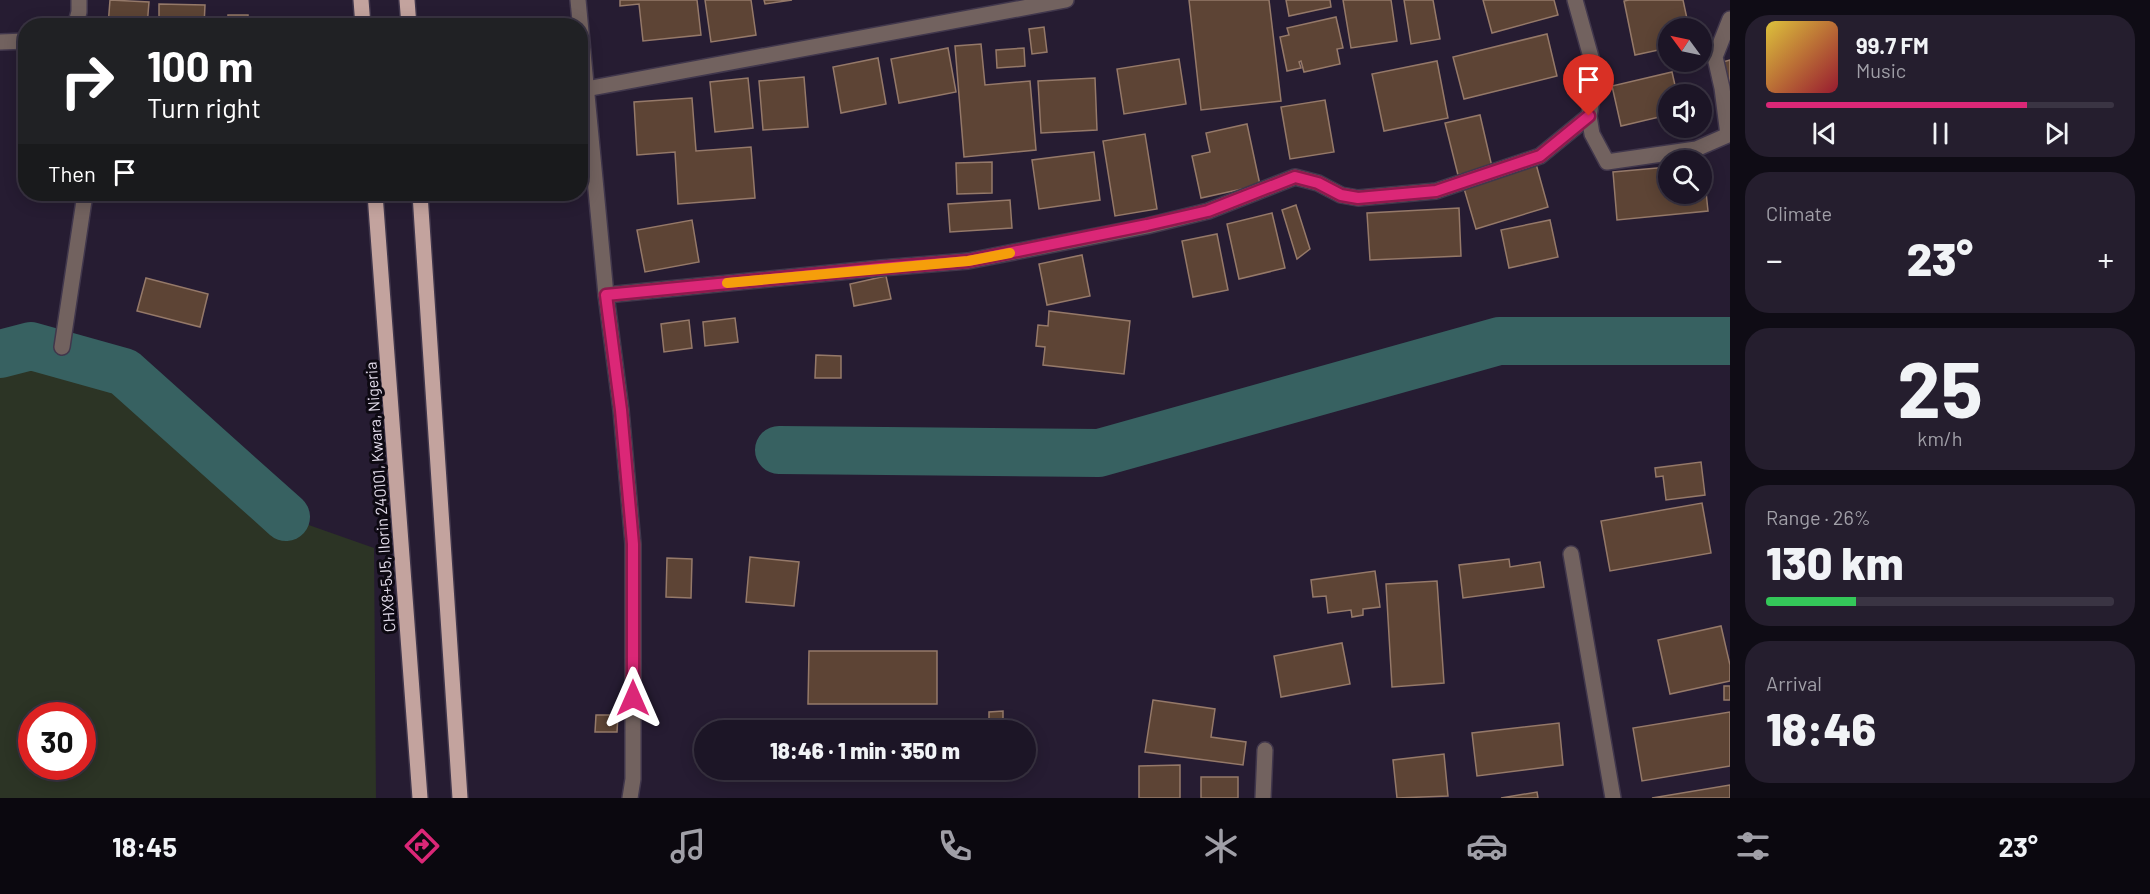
<!DOCTYPE html>
<meta charset="utf-8">
<style>
:root{--surface:#1c1526;--page:#251e2e;--text:#f1f3f6;--muted:#a09fa7;--line:#3a3443;--accent:#db2777}
body{margin:0;font-family:Barlow,sans-serif;background:var(--page);color:var(--text);height:100vh;display:flex;flex-direction:column;font-size:22px;white-space:nowrap}
*{box-sizing:border-box;margin:0}
p{font-size:20px;color:var(--muted)}
.icon{flex:none;width:33px;height:33px;fill:none;stroke:currentColor;stroke-width:2;stroke-linecap:round;stroke-linejoin:round}
.map{position:relative;flex:1;overflow:hidden}
.drawer{display:flex;flex-direction:column;gap:15px;padding:15px;background:#0f0c15;width:420px}
.drawer>*{flex:none}
.guide{position:absolute;left:18px;top:18px;width:570px;height:183px;border-radius:24px;box-shadow:0 3px 15px #0003,0 0 0 2px var(--line);background:#202124;color:#fff;overflow:hidden}
.needle{width:39px;rotate:303deg}
.controls{position:absolute;left:1658px;top:18px;display:grid;gap:12px}
.controls a{display:grid;place-items:center;width:54px;height:54px;border-radius:50%;background:var(--surface);box-shadow:0 3px 15px #0003,0 0 0 2px var(--line);font-size:30px}
.speed{position:absolute;left:18px;top:702px;display:flex;gap:12px;font-size:30px;font-weight:700;text-align:center}
.speed>*{display:grid;place-content:center;width:78px;height:78px;border-radius:50%;background:var(--surface);box-shadow:0 3px 15px #0003,0 0 0 2px var(--line);line-height:1}
.speed .limit{border:9px solid #d22;background:#fff;color:#111}
.pin{position:absolute;display:grid;place-items:center;width:51px;height:51px;color:#fff;margin:-62px -26px;border-radius:50% 50% 50% 0;rotate:-45deg;box-shadow:0 0 6px #0007}
.pin .icon{rotate:45deg}
.me{position:absolute;width:66px;margin:-33px;rotate:0deg;stroke-linejoin:round;filter:drop-shadow(0 0 4px #0008)}
.turn{display:flex;align-items:center;gap:21px;height:126px;padding:0 30px;font-size:27px}
.turn .icon{width:78px;height:78px;stroke-width:2.5}
.turn b{display:block;font-size:42px;line-height:51px}
.then{display:flex;align-items:center;height:57px;padding:0 30px;background:#0003;gap:12px;font-size:22px}
.big{font-size:45px;font-weight:800;line-height:1.1}
.drawer .widget{flex:1;display:flex;flex-direction:column;justify-content:center;gap:9px;min-width:0;padding:0 21px;border-radius:24px;background:var(--page)}
.drawer .dial{align-items:center;gap:0}
.dial b{font-size:78px;line-height:1}
.song{display:flex;align-items:center;gap:18px}
.cover{width:72px;height:72px;border-radius:9px;background:linear-gradient(135deg,hsl(50 70% 55%),hsl(350 70% 35%))}
.played{height:6px;border-radius:3px;background:linear-gradient(90deg,var(--accent) 75%,var(--line) 75%)}
.keys{display:flex;justify-content:space-around;direction:ltr}
.heat{display:flex;justify-content:space-between;align-items:center;font-size:33px;direction:ltr}
.charge{height:9px;border-radius:4px;background:linear-gradient(90deg,#34c759 26%,var(--line) 0)}
.trip{position:absolute;left:694px;top:720px;width:342px;height:60px;border-radius:30px;background:var(--surface);box-shadow:0 3px 15px #0003,0 0 0 2px var(--line);font-weight:800;line-height:60px;text-align:center}
.menu{display:flex;height:96px;justify-content:space-around;align-items:center;background:#0b080f;color:var(--muted)}
.menu .icon{width:42px;height:42px}
.menu .active{color:var(--accent)}
.menu b{font-size:27px;color:var(--text)}
main{display:flex;flex:1;min-height:0}
.map>svg:first-child{display:block}
.green{fill:#2c3425;fill-rule:evenodd}
.lines{fill:none;stroke-linecap:round;stroke-linejoin:round}
.river{stroke:#376161;stroke-width:48}
.building{fill:#5d4435;stroke:#957969;stroke-width:1.5}
.minor-casing{stroke:#41374c;stroke-width:18}
.major-casing{stroke:#41374c;stroke-width:18}
.minor{stroke:#72625f;stroke-width:15}
.major{stroke:#c3a39e;stroke-width:15}
.route-casing{stroke:#8e194d;stroke-width:15}
.route{stroke:#db2777;stroke-width:10}
.slow{stroke:#f59e0b;stroke-width:10}
.labels{text-anchor:middle;stroke-width:6;stroke-linejoin:round;paint-order:stroke}
.street-label{font-size:16px;fill:#e4ddec;stroke:#0d0912}
</style>
<main>
<div class="map">
<svg width="1730" height="798" viewBox="0 0 1730 798">
<rect width="100%" height="100%" fill="#261c32"/>
<path class="green" d="M62 347 286 517 374 548 376 798H0V374ZM32 716H82V766H32Z"/>
<g class="lines">
<g class="river">
<polyline points="0,354 31,346 124,372 286,517"/>
<polyline points="779,450 1099,453 1499,341 1730,341"/>
</g>
</g>
<g class="building">
<polygon points="110,0 149,2 147,26 108,26"/>
<polygon points="620,0 697,0 701,35 643,41 639,4 620,6"/>
<polygon points="705,0 751,0 756,35 711,42"/>
<polygon points="764,0 792,0 765,4"/>
<polygon points="1189,0 1269,0 1281,101 1201,110"/>
<polygon points="1286,0 1330,0 1331,7 1289,16"/>
<polygon points="1343,0 1391,0 1397,41 1351,48"/>
<polygon points="1404,0 1433,0 1440,39 1411,44"/>
<polygon points="1483,0 1554,0 1558,15 1492,33"/>
<polygon points="1629,0 1683,0 1689,28 1668,28 1668,48 1635,55 1624,1"/>
<polygon points="159,4 205,5 204,26 159,26"/>
<rect x="228" y="15" width="20" height="11"/>
<polygon points="1336,17 1343,48 1337,49 1340,64 1304,72 1301,61 1299,62 1301,68 1287,71 1280,37 1289,35 1287,28"/>
<polygon points="1044,27 1047,52 1032,54 1029,29"/>
<polygon points="1547,34 1557,76 1464,99 1453,57"/>
<polygon points="981,44 985,85 1030,81 1036,150 964,157 955,46"/>
<polygon points="948,48 956,92 899,103 891,59"/>
<polygon points="1024,48 1025,66 997,68 996,50"/>
<polygon points="878,58 886,104 841,113 833,67"/>
<polygon points="1179,59 1186,104 1124,114 1117,69"/>
<polygon points="1730,60 1730,99 1719,63"/>
<polygon points="1437,61 1448,118 1384,131 1372,74"/>
<polygon points="1672,72 1677,94 1668,94 1668,115 1621,126 1612,86"/>
<polygon points="804,77 808,127 763,130 759,81"/>
<polygon points="748,78 753,128 715,132 710,82"/>
<polygon points="1095,78 1097,130 1041,133 1038,81"/>
<polygon points="692,98 696,151 751,147 755,198 678,204 675,152 637,155 634,102"/>
<polygon points="1325,100 1334,152 1290,159 1281,107"/>
<polygon points="1480,115 1492,167 1458,175 1445,123"/>
<polygon points="1247,124 1260,185 1201,198 1192,156 1210,152 1206,133"/>
<polygon points="1145,134 1157,209 1115,216 1103,141"/>
<polygon points="1094,152 1100,200 1039,209 1032,160"/>
<polygon points="992,162 992,193 957,194 956,163"/>
<polygon points="1703,163 1708,211 1617,220 1613,172 1668,167 1668,194 1701,194 1701,164"/>
<polygon points="1536,164 1548,207 1476,229 1463,185"/>
<polygon points="1010,200 1012,228 950,232 948,204"/>
<polygon points="1296,205 1310,249 1297,259 1282,210"/>
<polygon points="1459,208 1461,256 1370,260 1367,213"/>
<polygon points="1272,213 1285,268 1239,279 1227,224"/>
<polygon points="692,220 699,262 645,272 637,230"/>
<polygon points="1550,220 1558,257 1509,268 1501,230"/>
<polygon points="1217,234 1228,290 1193,297 1182,241"/>
<polygon points="1082,255 1090,296 1047,305 1039,264"/>
<polygon points="886,276 891,299 854,306 850,284"/>
<polygon points="146,278 208,294 200,327 137,311"/>
<polygon points="1049,311 1130,321 1124,374 1043,365 1045,347 1036,346 1038,325 1048,326"/>
<polygon points="735,318 738,342 705,346 703,322"/>
<polygon points="689,320 692,348 664,352 661,324"/>
<polygon points="816,355 841,356 841,378 815,378"/>
<polygon points="1701,462 1705,495 1666,500 1663,476 1656,477 1655,468"/>
<polygon points="1702,503 1711,553 1610,571 1601,521"/>
<polygon points="750,557 799,562 794,606 746,602"/>
<polygon points="667,558 692,559 691,598 666,597"/>
<polygon points="1509,559 1510,567 1540,562 1544,587 1463,598 1459,565"/>
<polygon points="1375,571 1380,607 1363,609 1363,615 1352,617 1351,610 1328,613 1326,596 1313,597 1311,580"/>
<polygon points="1437,581 1444,683 1392,687 1386,584"/>
<polygon points="1721,626 1730,665 1730,681 1670,694 1658,640"/>
<polygon points="1342,643 1350,684 1281,697 1274,656"/>
<polygon points="809,651 937,651 937,704 808,704"/>
<rect x="1724" y="686" width="6" height="14"/>
<polygon points="1153,700 1215,709 1211,737 1246,742 1243,765 1145,752"/>
<polygon points="1003,711 1003,730 989,730 989,712"/>
<polygon points="1730,712 1730,766 1642,781 1633,728"/>
<polygon points="596,715 618,715 617,732 595,732"/>
<polygon points="1559,723 1563,765 1477,776 1472,733"/>
<polygon points="1444,754 1448,796 1397,798 1393,760"/>
<polygon points="1180,765 1180,798 1139,798 1139,766"/>
<rect x="1201" y="777" width="37" height="21"/>
<polygon points="1730,785 1730,798 1652,798"/>
<polygon points="1537,792 1538,798 1501,798"/>
</g>
<g class="lines">
<defs>
<g id="minor">
<polyline points="578,0 606,295 621,410 633,544 633,779 630,798"/>
<polyline points="1575,0 1596,75 1589,116 1592,134 1607,162 1696,149 1728,135 1722,88 1715,57 1730,19"/>
<polyline points="75,26 79,12 79,0"/>
<polyline points="0,42 26,41"/>
<polyline points="586,89 1066,0"/>
<polyline points="606,295 881,268 968,261 1147,226 1208,211 1295,177 1318,183 1341,195 1358,198 1436,191 1540,156 1589,116"/>
<polyline points="62,347 85,194"/>
<polyline points="1571,554 1613,798"/>
<polyline points="1263,798 1265,750"/>
</g>
<g id="major">
<polyline points="361,0 363,26"/>
<polyline points="407,0 409,26"/>
<polyline points="375,194 420,798"/>
<polyline points="420,194 460,798"/>
</g>
</defs>
<use href="#minor" class="minor-casing"/>
<use href="#major" class="major-casing"/>
<use href="#minor" class="minor"/>
<use href="#major" class="major"/>
</g>
<g class="lines">
<defs>
<polyline id="route" points="633,698 633,544 621,410 606,295 881,268 968,261 1147,225 1208,211 1295,177 1318,183 1341,195 1358,198 1436,191 1540,156 1589,116"/>
</defs>
<use href="#route" class="route-casing"/>
<use href="#route" class="route"/>
<polyline class="slow" points="727,283 968,261 1010,253"/>
</g>
<g class="labels">
<g class="street-label">
<text transform="translate(380 497) rotate(-94)" y="6">CHX8+5J5, Ilorin 240101, Kwara, Nigeria</text>
</g>
</g>
</svg>
<div class="controls">
<a><svg class="needle" viewBox="-14 -14 28 28"><path d="M0-13l5 13h-10z" fill="#e53935"/><path d="M0 13l5-13h-10z" fill="#a09fa7"/></svg></a>
<a><svg class="icon" aria-label="sound" viewBox="0 0 24 24"><path d="M4 9h4l5-4v14l-5-4H4zM17 9q2 3 0 6"/></svg></a>
<a><svg class="icon" aria-label="search" viewBox="0 0 24 24"><circle cx="10" cy="10" r="6"/><path d="M15 15l6 6"/></svg></a>
</div>
<div class="speed"><div class="limit">30</div></div>
<div class="pin" style="left:1589px;top:116px;background:#d93025"><svg class="icon" aria-label="arrive" viewBox="0 0 24 24"><path d="M6 21V4h12l-3 4 3 4H6"/></svg></div>
<svg class="me" style="left:633px;top:698px" viewBox="-20 -20 40 40"><path d="M0-17L14 15 0 8-14 15z" fill="#db2777" stroke="#fff" stroke-width="4"/></svg>
<div class="trip">18:46 · 1 min · 350 m</div>
<div class="guide">
<div class="turn"><svg class="icon" aria-label="right" viewBox="0 0 24 24"><path d="M7 20v-9h11M14 6l5 5-5 5"/></svg><div><b>100 m</b>Turn right</div></div>
<div class="then">Then<svg class="icon" aria-label="arrive" viewBox="0 0 24 24"><path d="M6 21V4h12l-3 4 3 4H6"/></svg></div>
</div>
</div>
<section class="drawer">
<div class="widget">
<div class="song"><i class="cover"></i><div><b>99.7 FM</b><p>Music</p></div></div>
<div class="played"></div>
<div class="keys"><svg class="icon" aria-label="previous" viewBox="0 0 24 24"><path d="M18 5L8 12l10 7zM5 5v14"/></svg><svg class="icon" aria-label="pause" viewBox="0 0 24 24"><path d="M8 5v14M16 5v14"/></svg><svg class="icon" aria-label="next" viewBox="0 0 24 24"><path d="M6 5l10 7-10 7zM19 5v14"/></svg></div>
</div>
<div class="widget"><p>Climate</p>
<div class="heat"><a>−</a><b class="big">23°</b><a>+</a></div>
</div>
<div class="widget dial"><b>25</b><p>km/h</p></div>
<div class="widget"><p>Range · 26%</p><b class="big">130 km</b><div class="charge"></div></div>
<div class="widget"><p>Arrival</p><b class="big">18:46</b></div>
</section>
</main>
<nav class="menu">
<b>18:45</b>
<svg class="icon active" aria-label="directions" viewBox="0 0 24 24"><path d="M12 3l9 9-9 9-9-9zM9 14v-3h6M13 9l2 2-2 2"/></svg>
<svg class="icon" aria-label="music" viewBox="0 0 24 24"><path d="M9 18V5l10-2v13"/><circle cx="6" cy="18" r="3"/><circle cx="16" cy="16" r="3"/></svg>
<svg class="icon" aria-label="phone" viewBox="0 0 24 24"><path d="M5 4h4l2 5-3 2q2 4 5 5l2-3 5 2v4C11 20 4 13 5 4z"/></svg>
<svg class="icon" aria-label="climate" viewBox="0 0 24 24"><path d="M12 3v18M4 7l16 10M4 17L20 7"/></svg>
<svg class="icon" aria-label="car" viewBox="0 0 24 24"><path d="M5 17H2v-5l4-1 3-4h7l3 4 3 1v5h-3M9 17h6M6 11h13"/><circle cx="7" cy="17" r="2"/><circle cx="17" cy="17" r="2"/></svg>
<svg class="icon" aria-label="filters" viewBox="0 0 24 24"><path d="M4 7h16M4 17h16"/><circle cx="9" cy="7" r="2"/><circle cx="15" cy="17" r="2"/></svg>
<b>23°</b>
</nav>
